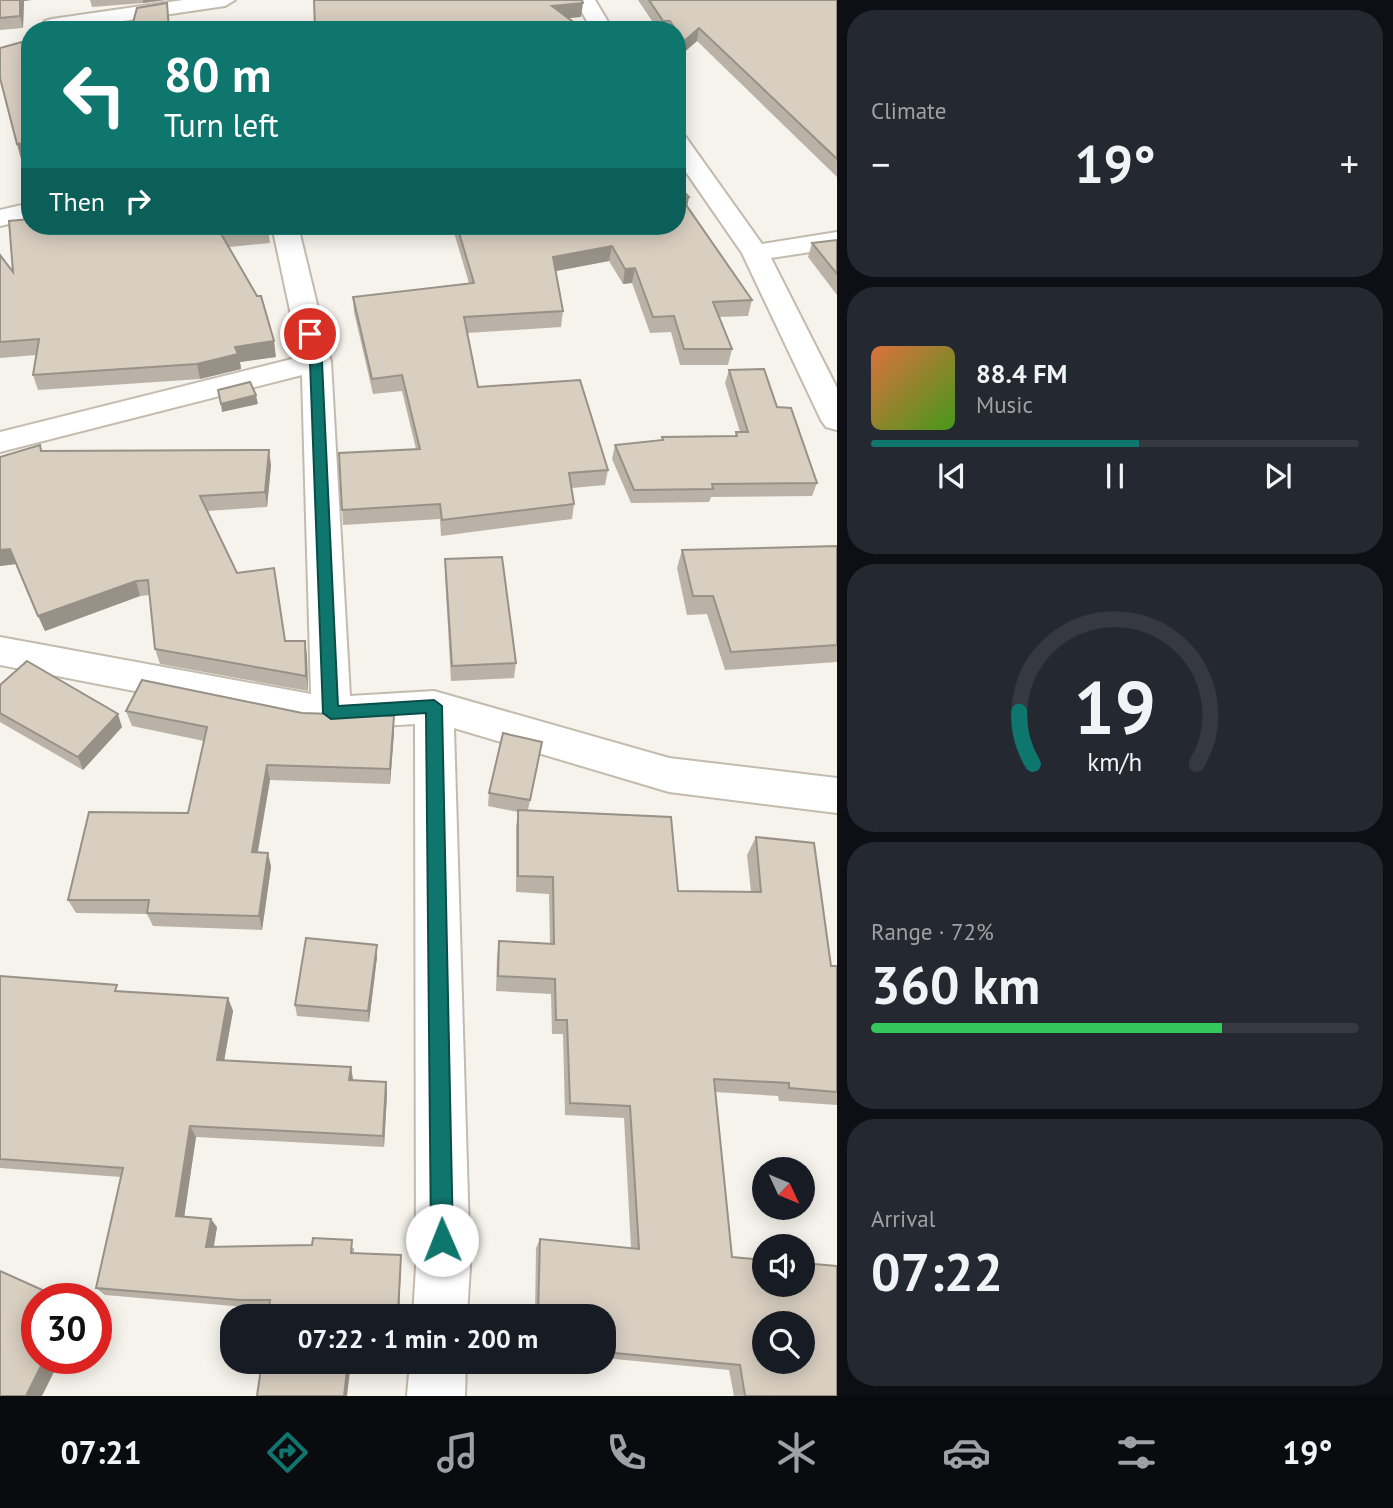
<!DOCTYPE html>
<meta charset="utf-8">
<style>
:root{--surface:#171b24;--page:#242831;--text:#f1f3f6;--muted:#9ea1a6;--line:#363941;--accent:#0f766e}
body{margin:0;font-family:"PT Sans",sans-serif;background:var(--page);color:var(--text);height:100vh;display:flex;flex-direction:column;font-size:26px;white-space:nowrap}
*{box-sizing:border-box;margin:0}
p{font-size:23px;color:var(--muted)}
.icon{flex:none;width:38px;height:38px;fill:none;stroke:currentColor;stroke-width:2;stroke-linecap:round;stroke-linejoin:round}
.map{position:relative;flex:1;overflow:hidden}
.sheet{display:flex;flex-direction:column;gap:10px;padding:10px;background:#0d0f14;width:556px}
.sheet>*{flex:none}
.guide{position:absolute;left:21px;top:21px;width:665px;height:214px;border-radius:28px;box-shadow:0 4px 18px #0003;background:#0f766e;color:#fff;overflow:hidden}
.needle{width:46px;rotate:134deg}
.tools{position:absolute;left:752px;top:1157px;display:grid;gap:14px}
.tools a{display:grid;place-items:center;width:63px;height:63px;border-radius:50%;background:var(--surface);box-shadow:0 4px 18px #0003;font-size:35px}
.speed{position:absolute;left:21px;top:1283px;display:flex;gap:14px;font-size:35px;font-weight:700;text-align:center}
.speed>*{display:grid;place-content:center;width:91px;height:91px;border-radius:50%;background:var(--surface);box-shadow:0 4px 18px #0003;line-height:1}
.speed .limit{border:10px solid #d22;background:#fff;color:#111}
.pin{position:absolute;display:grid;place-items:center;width:60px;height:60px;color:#fff;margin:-30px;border:4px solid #fff;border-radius:50%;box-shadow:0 2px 7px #0007}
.me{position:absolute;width:77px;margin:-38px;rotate:359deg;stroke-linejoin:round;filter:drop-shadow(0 0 5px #0008)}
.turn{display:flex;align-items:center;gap:24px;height:147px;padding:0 28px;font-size:32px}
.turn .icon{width:91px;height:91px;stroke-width:2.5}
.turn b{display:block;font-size:49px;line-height:60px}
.then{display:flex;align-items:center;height:66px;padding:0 28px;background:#0003;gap:14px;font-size:26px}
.big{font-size:52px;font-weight:700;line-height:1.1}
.sheet .tile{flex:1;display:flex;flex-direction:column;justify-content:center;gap:10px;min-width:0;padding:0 24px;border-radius:28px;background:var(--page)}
.sheet .dial{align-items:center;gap:0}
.dial svg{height:182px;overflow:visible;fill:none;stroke:var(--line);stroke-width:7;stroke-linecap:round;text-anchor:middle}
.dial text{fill:var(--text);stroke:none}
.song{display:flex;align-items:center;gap:21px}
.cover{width:84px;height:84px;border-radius:10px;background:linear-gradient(135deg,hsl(20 70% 55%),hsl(100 70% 35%))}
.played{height:7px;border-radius:4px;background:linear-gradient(90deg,var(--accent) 55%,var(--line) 55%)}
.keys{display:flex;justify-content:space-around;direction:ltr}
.heat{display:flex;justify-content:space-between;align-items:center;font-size:38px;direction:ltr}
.charge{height:10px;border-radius:5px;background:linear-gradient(90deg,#34c759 72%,var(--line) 0)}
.trip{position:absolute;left:220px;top:1304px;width:396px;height:70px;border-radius:28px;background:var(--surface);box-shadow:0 4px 18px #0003;font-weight:700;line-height:70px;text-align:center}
.tabs{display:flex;height:112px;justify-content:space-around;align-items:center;background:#090b0e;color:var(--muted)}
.tabs .icon{width:49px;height:49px}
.tabs .on{color:var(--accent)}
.tabs b{font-size:32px;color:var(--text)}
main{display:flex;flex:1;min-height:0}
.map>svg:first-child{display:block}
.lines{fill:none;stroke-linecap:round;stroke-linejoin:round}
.minor-casing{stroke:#c2bbae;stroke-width:4}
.minor{fill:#fff;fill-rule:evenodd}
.wall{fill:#bab2a6}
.shaded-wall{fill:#979187}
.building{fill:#d8cfc1;stroke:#979187;stroke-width:2;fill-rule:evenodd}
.route{fill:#0f766e;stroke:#0a4d48;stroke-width:2}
</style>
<main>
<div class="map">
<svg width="837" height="1396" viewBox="0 0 837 1396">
<rect width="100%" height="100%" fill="#f6f3ec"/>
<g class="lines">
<defs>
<g id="minor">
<polygon points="183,0 235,0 225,6 62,30 37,30 45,21 52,19"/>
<polygon points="575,0 595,0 613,30 592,30"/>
<polygon points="677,134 685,136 762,244 837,232 837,248 771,258 837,388 837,430 826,427 821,420 742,253 677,159"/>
<polygon points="30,203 30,219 0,226 0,210"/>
<polygon points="272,226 298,226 331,362 350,696 434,691 669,758 837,778 837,813 669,792 454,728 470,1267 467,1316 413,1316 416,1267 415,724 331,729 0,665 0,637 311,694 302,375 0,452 0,432 300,357"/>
<polygon points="410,1362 466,1362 465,1396 407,1396"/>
</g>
</defs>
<use href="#minor" class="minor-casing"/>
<use href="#minor" class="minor"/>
</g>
<g class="wall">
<polygon points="0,0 31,0 24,1 23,28 0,30"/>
<polygon points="90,0 165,0 143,3 92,7"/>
<polygon points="638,0 837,0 837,177 697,41 681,55 677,49 677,30 658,30"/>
<polygon points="687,206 752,300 748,316 719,317 732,349 728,365 680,365 671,332 650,333 632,283 623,284 609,261 555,271 563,311 561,327 467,333 478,387 608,470 605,485 572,488 574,504 572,519 441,536 440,519 343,525 339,453 416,449 402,391 373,394 354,312 353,297 469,283 452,226 677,226"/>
<polygon points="30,219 268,228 270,243 229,247 276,357 240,362 241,369 200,379 38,390 33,375 36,355 0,358 0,255 13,272"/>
<polygon points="837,240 837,295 808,257 812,243"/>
<polygon points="729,370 777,407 817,483 812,496 711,497 709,502 631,503 612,459 615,445 662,440 662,437 735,436 736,432 740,432 725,383"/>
<polygon points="40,445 42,451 271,465 267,507 207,511 237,573 285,641 305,641 307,656 308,691 160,664 155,649 150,595 140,596 45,631 16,564 0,566 0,457"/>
<polygon points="837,546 837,662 725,670 707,614 687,615 677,568 682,550"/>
<polygon points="445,559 516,663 514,678 451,681 445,574"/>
<polygon points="0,685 122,727 83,770 0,722"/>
<polygon points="126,711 394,732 390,784 270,780 258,852 268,853 271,867 262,930 153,926 147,914 76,913 68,900 188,813 204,741 132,726"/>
<polygon points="542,742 528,810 678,891 751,892 747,855 756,837 831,966 837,966 837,1105 779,1101 778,1096 715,1092 732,1257 837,1396 734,1396 729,1370 604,1358 604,1316 535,1316 536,1248 540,1239 631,1248 624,1118 565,1115 563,1034 552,1034 551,994 496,991 497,957 499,941 550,944 549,894 516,892 516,827 518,812 488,806 489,793"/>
<polygon points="377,957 369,1022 297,1016 295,1005"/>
<polygon points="0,976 120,991 228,998 233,1011 224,1061 353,1080 386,1082 387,1094 384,1147 196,1137 184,1216 217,1227 214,1247 354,1248 354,1253 401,1255 399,1316 268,1316 269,1306 245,1307 105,1295 96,1288 121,1177 0,1168"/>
</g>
<g class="shaded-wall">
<polygon points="20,0 31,0 24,1 23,28 20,16"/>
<polygon points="143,0 165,0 143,3"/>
<polygon points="583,3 581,17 551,20 552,6"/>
<polygon points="699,28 697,41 681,55 683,42"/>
<polygon points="30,142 30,157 21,159 17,144"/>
<polygon points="689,197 686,213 682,199"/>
<polygon points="612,246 609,261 551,272 553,257"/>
<polygon points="635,268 632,283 623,284 625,269"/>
<polygon points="274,341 276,357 240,362 241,369 200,379 197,364 235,347"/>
<polygon points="256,395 258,404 222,412 221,404"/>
<polygon points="269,450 271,465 267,507 265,492"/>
<polygon points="10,549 16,564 0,566 0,550"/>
<polygon points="136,581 140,596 45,631 38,616"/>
<polygon points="305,641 307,656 308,691 306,676"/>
<polygon points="118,714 122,727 83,770 78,757"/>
<polygon points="394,716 394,732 390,784 390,769"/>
<polygon points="267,765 270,780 255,866 252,852"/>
<polygon points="268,853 271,867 262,930 259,916"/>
<polygon points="377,945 377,957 369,1022 368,1011"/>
<polygon points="228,998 233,1011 222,1072 217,1060"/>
<polygon points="351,1067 353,1079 351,1092 349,1080"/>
<polygon points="386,1082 387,1094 384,1147 383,1136"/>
<polygon points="190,1126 196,1137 183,1225 176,1216"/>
<polygon points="211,1219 217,1227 212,1255 206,1247"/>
<polygon points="401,1255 401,1262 399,1316 398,1313"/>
<polygon points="45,1358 61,1358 42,1396 26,1396"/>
<polygon points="348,1362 351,1362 347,1396 344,1396"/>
</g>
<g class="building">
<polygon points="0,0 20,0 20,16 0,18"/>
<polygon points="314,0 582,0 583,3 552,6 584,30 315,30"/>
<polygon points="649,0 837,0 837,159 699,28 683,42 677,32 677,30 676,30 670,21 663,21"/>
<polygon points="167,3 169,30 131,30 137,8"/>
<polygon points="22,42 30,68 30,142 17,144 0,78 0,48"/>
<polygon points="677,185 689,197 682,199 752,300 713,302 732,349 684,349 674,316 653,317 635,268 625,269 612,246 553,257 563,311 464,317 478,387 580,380 608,470 569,473 574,504 442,520 440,504 342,510 339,453 420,449 402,375 372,379 353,297 474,283 457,226 677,226"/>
<polygon points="30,219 30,226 267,226 268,228 220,232 257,296 261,296 274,341 235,347 238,354 197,364 33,375 39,339 0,342 0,255 13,272 9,221"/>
<polygon points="837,240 837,274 812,243"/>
<polygon points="764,369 777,407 791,408 817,483 712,484 713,489 634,490 615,445 663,440 662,437 737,436 736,432 748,432 729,370"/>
<polygon points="250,382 256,395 221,404 218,390"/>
<polygon points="40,445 41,451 269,450 265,492 200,496 237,573 274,568 285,641 305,641 306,676 155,649 148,580 136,581 38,616 10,549 0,550 0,457"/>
<polygon points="837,546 837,645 731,652 713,596 693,596 682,550"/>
<polygon points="502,557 516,663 452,666 445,559"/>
<polygon points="27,661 118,714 78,757 0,713 0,685"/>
<polygon points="142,680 302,713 394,716 390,769 267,765 252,852 268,853 259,916 147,913 149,900 68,900 89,812 188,813 207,727 126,711"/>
<polygon points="503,733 542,742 530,800 489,793"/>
<path d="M518 810 671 817 678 891 761 892 756 837 814 843 831 966H837V1092L789 1088V1083L714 1079 732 1257 765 1260V1284H803V1263L837 1266V1396H745L740 1365 604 1352V1316H538L540 1239 639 1249 630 1106 570 1103 567 1020H556L555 979 498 976 499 941 554 944 553 877 518 876ZM765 1323H803V1362H765Z"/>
<polygon points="306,938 377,945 368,1011 295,1005"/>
<polygon points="0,976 117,985 115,991 228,998 217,1060 351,1067 349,1080 386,1082 383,1136 190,1126 176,1216 211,1219 206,1247 312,1245 313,1238 352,1240 351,1253 401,1255 398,1313 353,1310 353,1316 268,1316 270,1300 240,1300 96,1288 123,1168 0,1159"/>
<polygon points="0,1271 60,1298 37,1298 37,1358 45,1358 26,1396 0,1396"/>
<polygon points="262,1362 348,1362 344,1396 257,1396"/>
</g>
<polygon class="route" points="310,331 316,334 322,362 338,706 434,700 442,706 453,1240 450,1248 442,1251 434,1248 431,1240 426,713 331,719 323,713 310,362 304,334"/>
</svg>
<div class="tools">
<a><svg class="needle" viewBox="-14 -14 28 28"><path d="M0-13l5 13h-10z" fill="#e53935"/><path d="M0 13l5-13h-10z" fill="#9ea1a6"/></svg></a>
<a><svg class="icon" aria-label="sound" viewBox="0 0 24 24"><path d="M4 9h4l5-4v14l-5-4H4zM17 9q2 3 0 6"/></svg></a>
<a><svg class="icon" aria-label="search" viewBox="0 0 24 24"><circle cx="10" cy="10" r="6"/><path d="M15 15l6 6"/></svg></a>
</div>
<div class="speed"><div class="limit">30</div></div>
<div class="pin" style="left:310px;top:334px;background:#d93025"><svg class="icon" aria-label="arrive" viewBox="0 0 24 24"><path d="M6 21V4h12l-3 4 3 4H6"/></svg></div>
<svg class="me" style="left:442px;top:1240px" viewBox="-20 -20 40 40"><circle r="19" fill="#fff"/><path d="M0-13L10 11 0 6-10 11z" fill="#0f766e"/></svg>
<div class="trip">07:22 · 1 min · 200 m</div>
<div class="guide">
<div class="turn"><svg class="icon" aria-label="left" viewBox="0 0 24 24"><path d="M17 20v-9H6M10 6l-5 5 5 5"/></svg><div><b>80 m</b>Turn left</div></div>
<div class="then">Then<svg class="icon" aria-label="right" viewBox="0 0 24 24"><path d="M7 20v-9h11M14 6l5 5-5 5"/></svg></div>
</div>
</div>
<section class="sheet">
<div class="tile"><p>Climate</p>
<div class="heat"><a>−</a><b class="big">19°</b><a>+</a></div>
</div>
<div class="tile">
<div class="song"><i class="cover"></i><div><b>88.4 FM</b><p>Music</p></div></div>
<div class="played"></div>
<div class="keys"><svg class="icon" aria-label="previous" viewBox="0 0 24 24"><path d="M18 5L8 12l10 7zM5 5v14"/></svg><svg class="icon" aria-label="pause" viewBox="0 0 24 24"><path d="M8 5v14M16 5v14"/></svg><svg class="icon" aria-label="next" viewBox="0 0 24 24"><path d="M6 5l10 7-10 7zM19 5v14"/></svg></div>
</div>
<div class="tile dial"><svg viewBox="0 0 100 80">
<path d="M14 69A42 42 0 1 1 86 69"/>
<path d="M14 69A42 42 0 0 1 8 46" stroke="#0f766e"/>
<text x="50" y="56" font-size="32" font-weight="700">19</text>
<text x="50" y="72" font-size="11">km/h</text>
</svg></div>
<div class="tile"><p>Range · 72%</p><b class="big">360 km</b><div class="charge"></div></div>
<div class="tile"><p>Arrival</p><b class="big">07:22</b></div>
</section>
</main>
<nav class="tabs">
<b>07:21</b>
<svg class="icon on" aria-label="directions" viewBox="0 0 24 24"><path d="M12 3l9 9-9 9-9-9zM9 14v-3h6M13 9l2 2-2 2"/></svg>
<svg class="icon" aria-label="music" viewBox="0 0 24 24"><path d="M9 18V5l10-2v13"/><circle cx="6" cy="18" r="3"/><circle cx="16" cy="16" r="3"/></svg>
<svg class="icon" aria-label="phone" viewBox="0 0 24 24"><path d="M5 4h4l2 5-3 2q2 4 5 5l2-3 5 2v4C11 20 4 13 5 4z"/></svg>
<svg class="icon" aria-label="climate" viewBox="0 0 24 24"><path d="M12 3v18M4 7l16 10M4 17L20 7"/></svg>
<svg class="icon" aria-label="car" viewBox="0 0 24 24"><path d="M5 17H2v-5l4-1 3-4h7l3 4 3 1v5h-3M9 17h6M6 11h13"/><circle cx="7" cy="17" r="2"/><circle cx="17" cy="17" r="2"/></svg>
<svg class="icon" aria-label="filters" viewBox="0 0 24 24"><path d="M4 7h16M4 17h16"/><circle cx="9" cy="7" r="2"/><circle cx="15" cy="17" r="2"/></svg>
<b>19°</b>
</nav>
